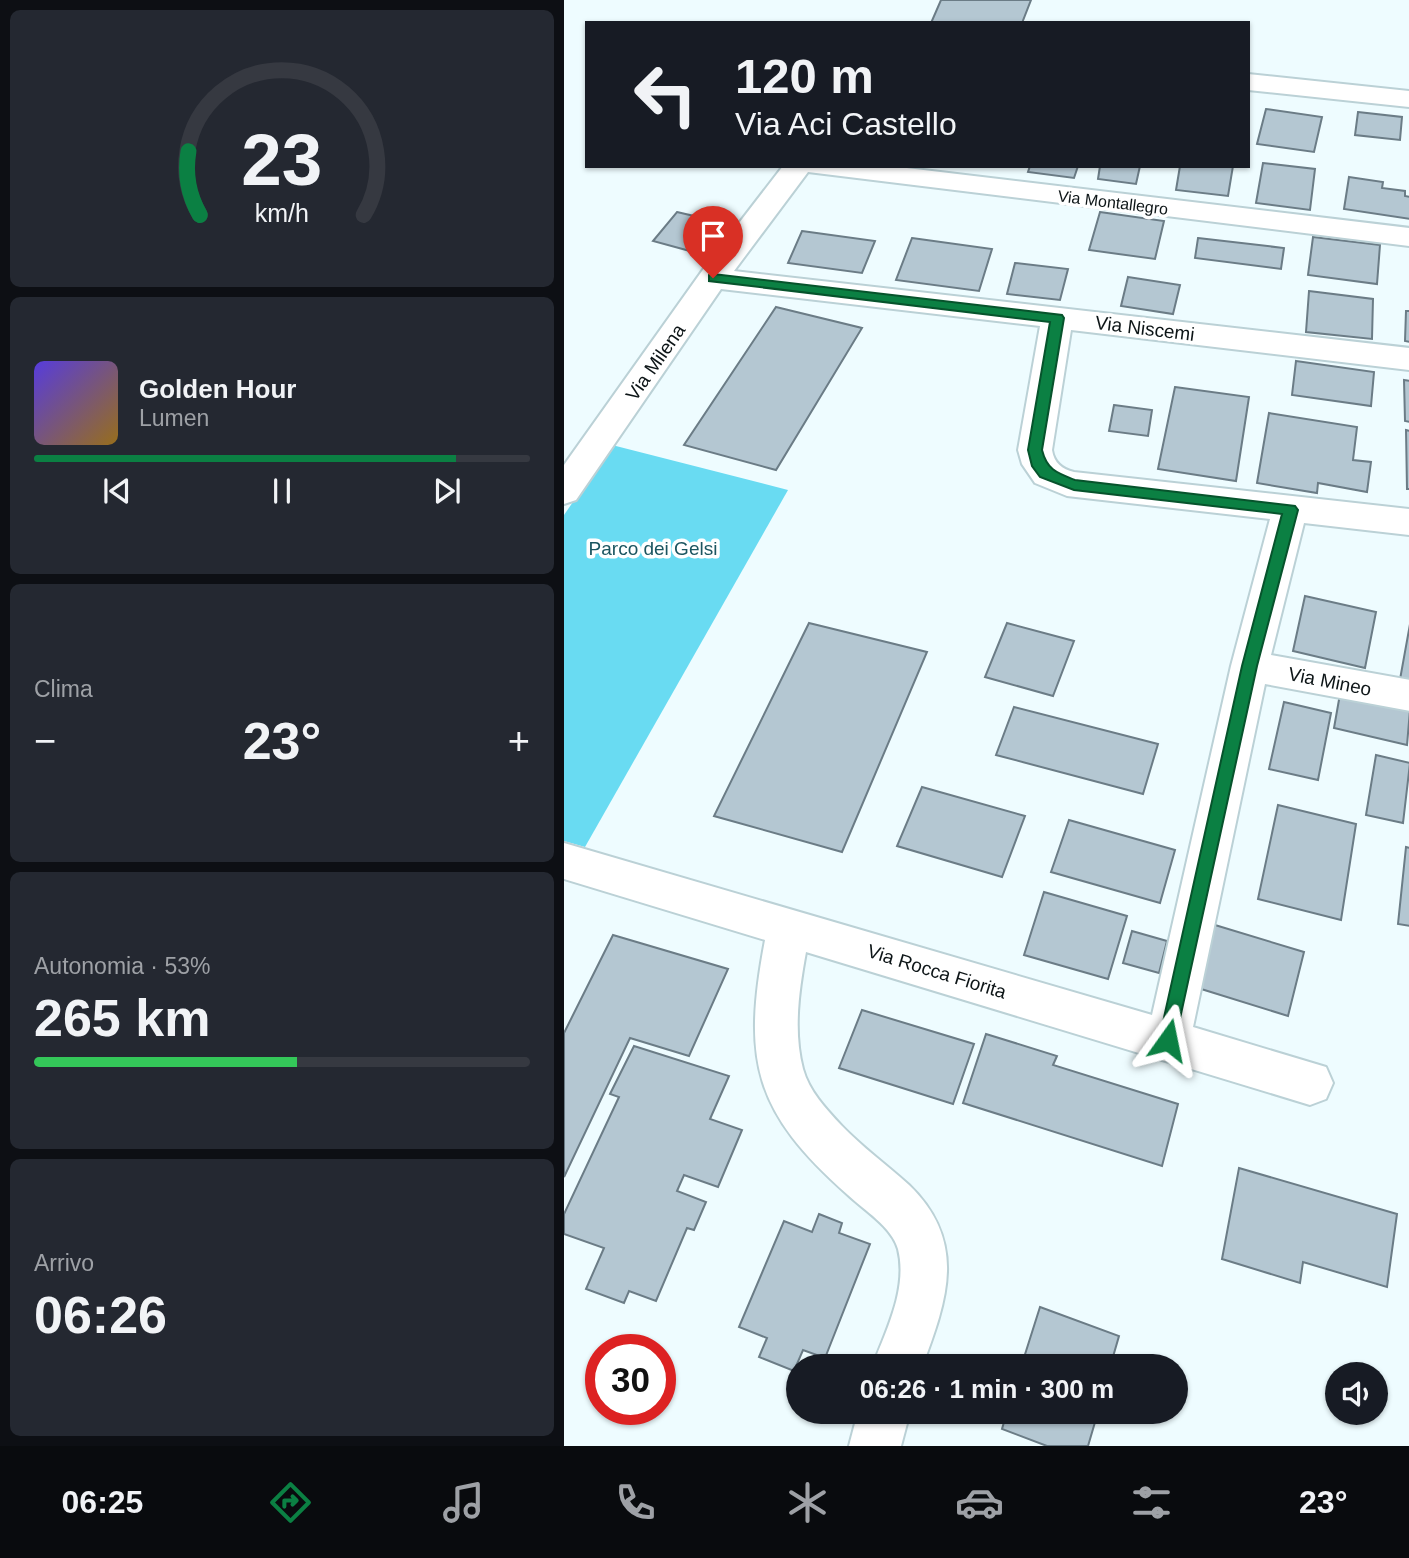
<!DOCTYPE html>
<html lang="it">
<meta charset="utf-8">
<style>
:root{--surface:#171b24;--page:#242831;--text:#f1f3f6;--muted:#9ea1a6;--line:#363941;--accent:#0b8043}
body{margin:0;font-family:Arial,sans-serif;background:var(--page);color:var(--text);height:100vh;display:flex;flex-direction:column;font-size:26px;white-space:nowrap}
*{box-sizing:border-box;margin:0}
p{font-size:23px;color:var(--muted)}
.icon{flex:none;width:38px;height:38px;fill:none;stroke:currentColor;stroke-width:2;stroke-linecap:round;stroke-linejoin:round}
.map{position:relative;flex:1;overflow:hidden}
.sheet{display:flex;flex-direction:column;gap:10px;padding:10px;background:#0d0f14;width:564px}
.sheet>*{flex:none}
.banner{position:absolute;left:21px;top:21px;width:665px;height:147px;border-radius:0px;box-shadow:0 2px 5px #0004;background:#171b24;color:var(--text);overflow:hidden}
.controls{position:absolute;left:761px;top:1362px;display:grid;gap:14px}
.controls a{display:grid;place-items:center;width:63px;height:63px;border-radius:50%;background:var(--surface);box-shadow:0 2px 5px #0004;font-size:35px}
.speed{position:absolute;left:21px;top:1334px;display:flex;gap:14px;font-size:35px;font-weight:700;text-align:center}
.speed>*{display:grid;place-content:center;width:91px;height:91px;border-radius:50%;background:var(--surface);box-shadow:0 2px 5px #0004;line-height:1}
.speed .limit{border:10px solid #d22;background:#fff;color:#111}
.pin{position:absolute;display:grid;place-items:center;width:60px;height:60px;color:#fff;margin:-72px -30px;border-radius:50% 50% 50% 0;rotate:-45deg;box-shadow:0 0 7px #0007}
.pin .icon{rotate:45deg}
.me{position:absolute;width:77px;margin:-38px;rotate:12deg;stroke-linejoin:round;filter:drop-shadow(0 0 5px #0008)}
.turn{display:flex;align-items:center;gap:24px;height:147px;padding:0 35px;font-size:32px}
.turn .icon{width:91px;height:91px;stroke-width:2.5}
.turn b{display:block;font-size:49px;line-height:60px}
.big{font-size:52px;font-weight:700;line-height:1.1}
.sheet .card{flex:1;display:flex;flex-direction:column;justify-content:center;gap:10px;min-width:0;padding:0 24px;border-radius:10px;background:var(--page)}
.sheet .dial{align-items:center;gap:0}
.dial svg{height:182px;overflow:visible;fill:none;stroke:var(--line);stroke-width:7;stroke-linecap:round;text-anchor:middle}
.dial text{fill:var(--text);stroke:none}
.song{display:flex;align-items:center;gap:21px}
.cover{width:84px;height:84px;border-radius:10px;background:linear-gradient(135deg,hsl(250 70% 55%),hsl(40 70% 35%))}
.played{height:7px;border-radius:4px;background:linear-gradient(90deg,var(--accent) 85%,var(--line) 85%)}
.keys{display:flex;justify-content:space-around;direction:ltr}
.heat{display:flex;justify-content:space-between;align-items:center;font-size:38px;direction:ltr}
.charge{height:10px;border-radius:5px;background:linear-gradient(90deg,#34c759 53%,var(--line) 0)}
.trip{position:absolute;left:222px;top:1354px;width:402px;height:70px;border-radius:35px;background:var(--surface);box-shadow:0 2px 5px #0004;font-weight:700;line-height:70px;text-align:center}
.tab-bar{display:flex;height:112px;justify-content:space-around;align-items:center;background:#090b0e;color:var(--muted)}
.tab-bar .icon{width:49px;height:49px}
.tab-bar .selected{color:var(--accent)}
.tab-bar b{font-size:32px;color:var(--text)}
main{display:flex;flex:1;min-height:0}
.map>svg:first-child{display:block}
.green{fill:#69dbf2}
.building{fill:#b4c7d2;stroke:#6b7c86;stroke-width:2}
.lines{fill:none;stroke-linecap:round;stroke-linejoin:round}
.minor-casing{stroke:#bbd1d6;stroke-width:4}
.minor{fill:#fff;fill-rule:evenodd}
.route{fill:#0b8043;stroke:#07532c;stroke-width:2}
.labels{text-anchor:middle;stroke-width:7;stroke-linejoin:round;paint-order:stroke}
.far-street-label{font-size:16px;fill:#0d1517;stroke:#fff}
.street-label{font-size:19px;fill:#0d1517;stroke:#fff}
.park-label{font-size:19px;fill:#1b5560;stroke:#fff}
</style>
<main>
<section class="sheet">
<div class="card dial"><svg viewBox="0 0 100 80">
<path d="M14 69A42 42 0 1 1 86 69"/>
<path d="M14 69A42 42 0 0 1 9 41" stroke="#0b8043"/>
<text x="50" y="56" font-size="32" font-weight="700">23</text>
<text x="50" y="72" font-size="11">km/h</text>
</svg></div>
<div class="card">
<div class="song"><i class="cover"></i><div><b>Golden Hour</b><p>Lumen</p></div></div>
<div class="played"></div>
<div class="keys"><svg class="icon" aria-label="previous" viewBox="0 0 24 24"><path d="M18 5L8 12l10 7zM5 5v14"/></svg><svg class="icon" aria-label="pause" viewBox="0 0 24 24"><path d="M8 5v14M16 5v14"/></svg><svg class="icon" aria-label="next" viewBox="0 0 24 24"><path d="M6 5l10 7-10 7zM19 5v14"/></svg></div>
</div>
<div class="card"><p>Clima</p>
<div class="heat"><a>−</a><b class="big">23°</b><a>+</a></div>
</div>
<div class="card"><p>Autonomia · 53%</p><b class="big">265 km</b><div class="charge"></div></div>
<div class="card"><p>Arrivo</p><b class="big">06:26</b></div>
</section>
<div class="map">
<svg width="846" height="1446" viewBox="0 0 846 1446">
<rect width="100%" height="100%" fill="#eefcff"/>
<polygon class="green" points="48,445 224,490 21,847 0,841 0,515"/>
<g class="building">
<polygon points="377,0 467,0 458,23 367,23"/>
<polygon points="702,109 758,117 750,152 693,144"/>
<polygon points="794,112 838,117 836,140 791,135"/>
<polygon points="699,163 751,169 746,210 692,203"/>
<polygon points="466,166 514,166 510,178 464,172"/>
<polygon points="536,166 576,166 572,184 534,179"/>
<polygon points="616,166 669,166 664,196 612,190"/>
<polygon points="785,177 819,182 818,188 841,191 841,196 846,197 846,219 780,209"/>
<polygon points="113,212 160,223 137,254 89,241"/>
<polygon points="536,212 600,221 591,259 525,250"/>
<polygon points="238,231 311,241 298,273 224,263"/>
<polygon points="749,237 816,245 813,284 744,275"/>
<polygon points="348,238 428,249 415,291 332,280"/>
<polygon points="634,238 720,248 717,269 631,258"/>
<polygon points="451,263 504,269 496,300 443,294"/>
<polygon points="564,277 616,285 609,314 557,306"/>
<polygon points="745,291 809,299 808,339 742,332"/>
<polygon points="212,307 298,328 212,470 120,445"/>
<polygon points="842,311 846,311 846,342 841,341"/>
<polygon points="732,361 810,372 807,406 728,395"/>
<polygon points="840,380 846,381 846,422 841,421"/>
<polygon points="611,387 685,397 672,481 594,469"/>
<polygon points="550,405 588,410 584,436 545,431"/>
<polygon points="705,413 793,427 789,460 807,462 803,492 754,483 753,493 693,483"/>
<polygon points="842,430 846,431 846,489 843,489"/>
<polygon points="741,596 812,612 801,668 729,651"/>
<polygon points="245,623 363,652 278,852 150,816"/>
<polygon points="443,623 510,641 489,696 421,677"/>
<polygon points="846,624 846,687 835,685"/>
<polygon points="776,694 846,710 843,745 770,728"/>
<polygon points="720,702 767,713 754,780 705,769"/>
<polygon points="450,707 594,744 579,794 432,755"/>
<polygon points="812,755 846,763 839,823 802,815"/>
<polygon points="358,787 461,816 438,877 333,846"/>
<polygon points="714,805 792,824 777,920 694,899"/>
<polygon points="505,820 611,850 596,903 487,872"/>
<polygon points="842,847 846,848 846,926 834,924"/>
<polygon points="480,892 563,916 544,979 460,955"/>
<polygon points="651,925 740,952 724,1016 634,988"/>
<polygon points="568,931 603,941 595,973 559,963"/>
<polygon points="49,935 164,969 125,1056 66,1038 0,1177 0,1033"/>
<polygon points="298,1010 410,1044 389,1104 275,1068"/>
<polygon points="422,1034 493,1056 489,1065 614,1104 598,1166 399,1103"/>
<polygon points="70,1046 165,1076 146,1119 178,1130 154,1187 120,1175 113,1191 142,1202 130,1230 123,1228 92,1301 65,1291 60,1303 22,1289 40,1248 0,1234 0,1214 55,1097 46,1094"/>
<polygon points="675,1168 833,1214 823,1287 739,1262 736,1283 658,1259"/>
<polygon points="255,1214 278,1223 275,1233 306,1244 261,1358 239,1350 230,1371 195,1357 203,1338 175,1327 220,1221 248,1232"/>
<polygon points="476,1307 555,1336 546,1367 457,1367"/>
<polygon points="443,1412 534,1412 524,1446 483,1446 438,1429"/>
</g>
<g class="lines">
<defs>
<g id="minor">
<polygon points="684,74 846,91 846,107 684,90"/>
<path d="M219 166H326L846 228V246L244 172 170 271 846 348V370L507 330 488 450C490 463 498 469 510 472L846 509V535L740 523 707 655 846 680V711L701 684 629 1027 762 1067 769 1083 762 1099 746 1105 242 952C235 990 229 1031 239 1069 245 1091 262 1109 277 1125 298 1147 323 1165 345 1185 404 1242 383 1300 358 1367H308C322 1331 344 1288 334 1249 328 1227 300 1210 284 1195 190 1112 178 1061 201 940L0 879V843L588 1015 667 666 706 519 503 496 471 483 458 464 454 450 476 326 157 289 12 500 0 504V465L138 271Z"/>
<polygon points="294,1412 346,1412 337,1446 285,1446"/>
</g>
</defs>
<use href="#minor" class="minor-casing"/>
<use href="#minor" class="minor"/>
</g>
<path class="route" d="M149 274 498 315 500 318 478 450C483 470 493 473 511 480L731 506 734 510 693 666 610 1046 604 1049 597 1046 595 1040 678 666 718 514 510 490 476 477 468 466 464 450 486 322 145 281V275Z"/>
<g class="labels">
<g class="far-street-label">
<text transform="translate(549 202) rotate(7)" y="6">Via Montallegro</text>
</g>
<g class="street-label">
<text transform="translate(581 328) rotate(7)" y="7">Via Niscemi</text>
<text transform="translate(91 362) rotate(-55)" y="7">Via Milena</text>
<text transform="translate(766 681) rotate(11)" y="7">Via Mineo</text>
<text transform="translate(373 971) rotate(17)" y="7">Via Rocca Fiorita</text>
</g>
<g class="park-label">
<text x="89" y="555">Parco dei Gelsi</text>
</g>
</g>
</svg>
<div class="controls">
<a><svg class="icon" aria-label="sound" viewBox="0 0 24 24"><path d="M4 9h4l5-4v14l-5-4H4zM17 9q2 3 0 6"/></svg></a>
</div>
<div class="speed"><div class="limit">30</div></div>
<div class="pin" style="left:149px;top:278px;background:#d93025"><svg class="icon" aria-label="arrive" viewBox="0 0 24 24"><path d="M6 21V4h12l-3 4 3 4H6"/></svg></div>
<svg class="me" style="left:604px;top:1040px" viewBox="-20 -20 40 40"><path d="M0-17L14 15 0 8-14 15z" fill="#0b8043" stroke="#fff" stroke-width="4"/></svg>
<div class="trip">06:26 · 1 min · 300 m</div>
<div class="banner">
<div class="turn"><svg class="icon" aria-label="left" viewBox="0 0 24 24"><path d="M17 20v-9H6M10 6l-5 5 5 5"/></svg><div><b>120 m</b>Via Aci Castello</div></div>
</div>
</div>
</main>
<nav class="tab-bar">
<b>06:25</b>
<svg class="icon selected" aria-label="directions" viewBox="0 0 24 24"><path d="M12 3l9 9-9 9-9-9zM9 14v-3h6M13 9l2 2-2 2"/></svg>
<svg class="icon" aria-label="music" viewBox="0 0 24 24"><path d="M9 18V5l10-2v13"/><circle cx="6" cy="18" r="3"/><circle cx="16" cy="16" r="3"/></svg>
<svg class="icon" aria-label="phone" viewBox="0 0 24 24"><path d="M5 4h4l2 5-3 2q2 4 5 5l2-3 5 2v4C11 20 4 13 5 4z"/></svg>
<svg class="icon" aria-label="climate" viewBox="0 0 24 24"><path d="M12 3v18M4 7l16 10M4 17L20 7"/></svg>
<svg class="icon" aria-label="car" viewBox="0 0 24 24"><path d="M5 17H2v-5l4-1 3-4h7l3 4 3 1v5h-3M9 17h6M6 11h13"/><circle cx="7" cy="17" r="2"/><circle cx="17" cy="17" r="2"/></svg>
<svg class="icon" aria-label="filters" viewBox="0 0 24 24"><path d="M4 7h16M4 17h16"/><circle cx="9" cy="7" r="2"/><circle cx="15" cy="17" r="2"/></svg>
<b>23°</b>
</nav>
